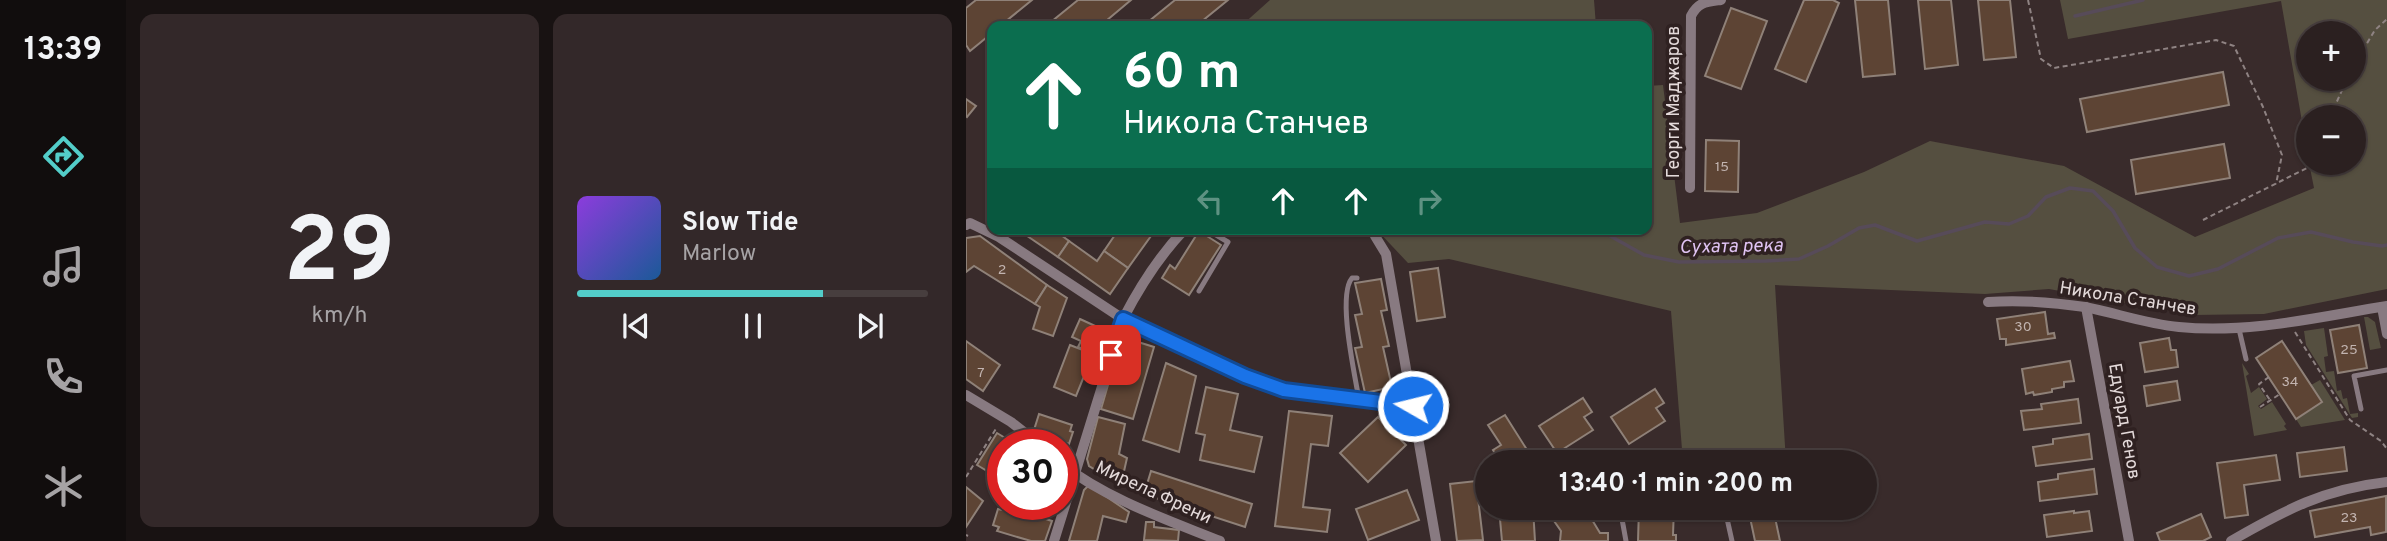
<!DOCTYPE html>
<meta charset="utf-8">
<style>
:root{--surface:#2b2020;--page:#332829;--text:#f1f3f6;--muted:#a6a3a5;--line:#473e3e;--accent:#53cdc9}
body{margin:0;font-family:Overpass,sans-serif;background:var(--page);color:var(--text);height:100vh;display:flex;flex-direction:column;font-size:26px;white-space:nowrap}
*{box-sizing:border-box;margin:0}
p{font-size:23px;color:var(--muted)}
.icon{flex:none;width:38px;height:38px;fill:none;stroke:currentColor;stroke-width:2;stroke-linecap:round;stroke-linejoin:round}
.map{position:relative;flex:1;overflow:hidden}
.side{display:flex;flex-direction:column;gap:14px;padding:14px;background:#181212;width:840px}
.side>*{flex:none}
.hud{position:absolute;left:21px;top:21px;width:665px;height:214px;border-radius:14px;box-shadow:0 2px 5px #0004,0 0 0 2px var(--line);background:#0b6e4f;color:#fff;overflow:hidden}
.tools{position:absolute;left:1330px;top:21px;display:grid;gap:14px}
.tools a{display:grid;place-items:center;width:70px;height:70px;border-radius:50%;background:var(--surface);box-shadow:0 2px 5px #0004,0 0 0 2px var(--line);font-size:35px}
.speed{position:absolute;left:21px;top:429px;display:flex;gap:14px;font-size:35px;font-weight:700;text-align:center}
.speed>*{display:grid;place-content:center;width:91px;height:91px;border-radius:50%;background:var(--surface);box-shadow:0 2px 5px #0004,0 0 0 2px var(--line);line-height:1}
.speed .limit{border:10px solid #d22;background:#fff;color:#111}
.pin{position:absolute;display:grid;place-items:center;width:60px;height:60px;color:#fff;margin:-30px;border-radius:14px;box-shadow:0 4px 10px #0006}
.me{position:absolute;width:77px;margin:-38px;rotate:278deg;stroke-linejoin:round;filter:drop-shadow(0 0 5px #0008)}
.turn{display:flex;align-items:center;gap:24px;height:147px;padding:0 21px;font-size:32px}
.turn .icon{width:91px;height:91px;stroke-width:2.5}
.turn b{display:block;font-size:49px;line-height:60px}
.lanes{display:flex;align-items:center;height:66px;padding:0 21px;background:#0003;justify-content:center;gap:35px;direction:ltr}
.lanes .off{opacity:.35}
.side .card{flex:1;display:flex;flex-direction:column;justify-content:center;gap:10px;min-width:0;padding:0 24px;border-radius:14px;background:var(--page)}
.side .dial{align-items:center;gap:0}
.dial b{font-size:91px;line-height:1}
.song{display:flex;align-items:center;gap:21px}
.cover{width:84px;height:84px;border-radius:10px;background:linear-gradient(135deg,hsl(270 70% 55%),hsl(210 70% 35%))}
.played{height:7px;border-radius:4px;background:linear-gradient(90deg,var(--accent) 70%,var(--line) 70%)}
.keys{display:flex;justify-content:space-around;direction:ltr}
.side .tiles{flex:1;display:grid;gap:14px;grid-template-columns:repeat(2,1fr)}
.trip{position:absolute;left:509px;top:450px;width:402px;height:70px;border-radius:35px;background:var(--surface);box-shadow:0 2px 5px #0004,0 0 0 2px var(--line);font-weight:700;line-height:70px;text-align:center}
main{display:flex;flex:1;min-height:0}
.tabs{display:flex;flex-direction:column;width:126px;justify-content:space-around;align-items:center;background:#110d0d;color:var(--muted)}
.tabs .icon{width:49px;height:49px}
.tabs .current{color:var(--accent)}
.tabs b{font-size:32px;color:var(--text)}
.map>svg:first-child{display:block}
.green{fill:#554f40;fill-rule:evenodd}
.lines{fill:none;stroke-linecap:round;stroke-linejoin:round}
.stream{stroke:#574b59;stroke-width:3.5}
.building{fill:#5d4434;stroke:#8f8178;stroke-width:2}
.path{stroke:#8f8383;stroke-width:2;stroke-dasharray:5 3.5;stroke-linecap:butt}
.service{stroke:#887a81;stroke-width:5}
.minor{stroke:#887a81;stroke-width:10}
.route-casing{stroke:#114b97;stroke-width:18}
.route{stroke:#1a73e8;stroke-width:12}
.labels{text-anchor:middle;stroke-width:7;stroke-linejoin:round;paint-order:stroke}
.number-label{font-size:14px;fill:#c2b4b0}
.street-label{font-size:18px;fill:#e4dada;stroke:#2f2121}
.water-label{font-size:19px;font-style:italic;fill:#e1c4f4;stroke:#2f2121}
</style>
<main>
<nav class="tabs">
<b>13:39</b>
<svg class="icon current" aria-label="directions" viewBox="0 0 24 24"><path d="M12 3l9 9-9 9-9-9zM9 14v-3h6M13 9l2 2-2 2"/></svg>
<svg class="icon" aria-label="music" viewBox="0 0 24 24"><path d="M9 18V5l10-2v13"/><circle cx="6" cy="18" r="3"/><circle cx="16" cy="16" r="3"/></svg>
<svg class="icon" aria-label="phone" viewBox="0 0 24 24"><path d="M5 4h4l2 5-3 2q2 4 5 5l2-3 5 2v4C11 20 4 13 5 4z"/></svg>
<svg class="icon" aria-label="climate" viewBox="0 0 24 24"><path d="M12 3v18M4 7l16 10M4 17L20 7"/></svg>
</nav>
<section class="side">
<div class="tiles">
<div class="card dial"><b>29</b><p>km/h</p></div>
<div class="card">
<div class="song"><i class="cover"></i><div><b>Slow Tide</b><p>Marlow</p></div></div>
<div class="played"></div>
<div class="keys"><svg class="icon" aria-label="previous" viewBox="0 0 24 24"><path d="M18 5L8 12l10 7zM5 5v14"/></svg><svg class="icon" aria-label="pause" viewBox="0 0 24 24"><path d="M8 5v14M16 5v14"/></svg><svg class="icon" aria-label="next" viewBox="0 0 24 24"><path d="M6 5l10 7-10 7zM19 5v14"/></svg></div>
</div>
</div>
</section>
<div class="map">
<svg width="1421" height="541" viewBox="0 0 1421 541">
<rect width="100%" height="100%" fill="#392b2b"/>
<g class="green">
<polygon points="304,0 628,0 630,26 275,26"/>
<path d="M1094 0H1421V289L1298 314 1227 315 1083 289 1019 294 809 285 820 462H717L705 311 483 259 442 263 410 229H681V86L697 85 714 223 791 213 898 172 964 141 1098 166 1229 237 1348 188 1343 163H1388V117H1342V156L1315 1 1102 39ZM1342 33H1388V79H1342Z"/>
<polygon points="1398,317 1402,317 1409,322 1415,348 1404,350"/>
<polygon points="1358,328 1362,356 1358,357 1360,372 1368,371 1371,391 1375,390 1377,399 1381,398 1384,414 1392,413 1392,417 1386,418 1340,345 1338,331"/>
<polygon points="1276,363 1283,374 1280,376 1285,393 1293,387 1301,399 1292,406 1295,409 1306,402 1320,424 1318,426 1321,430 1288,436"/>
<polygon points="1354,380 1379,420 1335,427 1330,419 1345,385"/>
</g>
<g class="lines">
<g class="stream">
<polyline points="1109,16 1177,0"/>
<polyline points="632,229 678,255 713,262 800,261 833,259 862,246 893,228 909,225 951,241 1019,222 1043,224 1062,216 1080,197 1104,188 1127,191 1147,211 1169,248 1191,267 1223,276 1252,269 1312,238 1345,232 1387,242 1416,246 1421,245"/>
</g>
</g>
<g class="building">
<polygon points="10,0 66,0 34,26 26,26 26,33 4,51 0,45 0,8"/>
<polygon points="112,0 165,0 134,26 80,26"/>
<polygon points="209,0 262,0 230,26 177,26"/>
<polygon points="838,0 867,0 873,3 840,82 809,69"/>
<polygon points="889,0 922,0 929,74 897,77"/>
<polygon points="952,0 985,0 992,65 959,69"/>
<polygon points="1012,0 1044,0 1050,57 1018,60"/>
<polygon points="765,8 801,21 775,89 739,76"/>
<polygon points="1257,72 1263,105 1121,132 1114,99"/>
<polygon points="0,99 10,106 1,117 0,116"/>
<polygon points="740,140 773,141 772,192 739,191"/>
<polygon points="1258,144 1264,178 1170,194 1165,160"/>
<polygon points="51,229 87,229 103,241 92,257"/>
<polygon points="153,229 190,229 162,268 138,251"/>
<polygon points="233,231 255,245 223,295 196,278 204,265 209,269"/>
<polygon points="14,236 81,285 69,304 8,266 0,272 0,238"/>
<polygon points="103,241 131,261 138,251 162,268 144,294 92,257"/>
<polygon points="472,268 479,317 451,321 444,272"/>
<polygon points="415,279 421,310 415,311 423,346 417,347 426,387 399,393 389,348 396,347 389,315 396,314 389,283"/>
<polygon points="81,285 101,298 87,336 67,329 74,307 69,304"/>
<polygon points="1079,312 1082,334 1088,333 1089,338 1040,345 1040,339 1034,339 1031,319"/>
<polygon points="114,319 138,330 127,354 112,347 115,341 106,337"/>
<polygon points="1393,325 1401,368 1372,373 1364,330"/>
<polygon points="156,337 188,347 167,419 135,409"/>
<polygon points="1203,338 1205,350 1210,350 1212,367 1179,372 1174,343"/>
<polygon points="0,341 34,365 17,391 0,379"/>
<polygon points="1316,341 1356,402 1330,419 1290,358"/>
<polygon points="104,345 127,354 110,396 88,387"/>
<polygon points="1104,361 1108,381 1098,382 1098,387 1086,389 1086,392 1068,395 1067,392 1060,394 1056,369"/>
<polygon points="200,363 230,376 213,452 177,440"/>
<polygon points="1211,381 1214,400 1181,406 1178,386"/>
<polygon points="240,387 272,394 264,430 296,437 288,472 234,460 239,435 230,433"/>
<polygon points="689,389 698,403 690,408 699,421 663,444 645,417"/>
<polygon points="617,398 626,412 618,417 627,430 591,453 573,426"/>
<polygon points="1112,399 1115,423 1058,430 1055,411 1076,409 1075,404"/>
<polygon points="323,411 366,416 362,446 345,444 337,507 364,510 361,532 309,526"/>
<polygon points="73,414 106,425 104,431 107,432 103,444 68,430"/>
<polygon points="539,415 563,453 549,462 535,462 527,450 535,445 522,425"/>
<polygon points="132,417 159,424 153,454 161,458 156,480 152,477 150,482 123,466 121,459"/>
<polygon points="412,417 440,445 402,482 374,453"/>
<polygon points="31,433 49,444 37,444 37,471 33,478 11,465"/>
<polygon points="1123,434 1126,459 1070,466 1067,447 1087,444 1087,439"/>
<polygon points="1378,447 1381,471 1334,477 1331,453"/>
<polygon points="1310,455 1314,480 1278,485 1282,515 1259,518 1251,463"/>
<polygon points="1128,469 1131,494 1074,501 1072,482 1092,479 1092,474"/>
<polygon points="185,471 286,504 279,527 178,494"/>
<polygon points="510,481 517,540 491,541 484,484"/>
<polygon points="123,485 163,512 160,522 137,516 131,541 103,541 118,490"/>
<polygon points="0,487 17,501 0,527"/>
<polygon points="441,490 453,520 402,540 390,509"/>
<polygon points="1420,496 1420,532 1405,535 1404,527 1349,537 1344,511"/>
<polygon points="533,508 567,508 569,541 536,541"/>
<polygon points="579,508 619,508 634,533 642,533 642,541 594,541 595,531"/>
<polygon points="673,508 708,508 707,535 710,535 710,541 672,541"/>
<polygon points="782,508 807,508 814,541 789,541"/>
<polygon points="32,509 49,513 54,511 86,521 79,541 65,541 31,531 33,527 27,525"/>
<polygon points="1108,511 1108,513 1123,511 1126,531 1081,537 1078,515"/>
<polygon points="1235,514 1245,537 1237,541 1194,541 1191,533"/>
<polygon points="180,522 188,522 188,527 213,530 212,541 178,540"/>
</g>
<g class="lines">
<g class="path">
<polyline points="1062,0 1075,59 1088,68 1250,40 1268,46 1297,107 1316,155 1310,184"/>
<polyline points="1388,65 1409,30 1421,19"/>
<polyline points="1364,117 1381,79"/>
<polyline points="1237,220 1351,163"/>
<polyline points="1329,332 1384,420 1415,441 1421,449"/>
<polyline points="1303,377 1293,384 1304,400"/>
<polyline points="1294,407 1314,394"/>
<polyline points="0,477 31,427"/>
<polyline points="0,535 2,536"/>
</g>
<g class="service">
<path d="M391 278H386C371 296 389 375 393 400"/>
<polyline points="233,291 262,242 240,229"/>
<polyline points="1273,329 1280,359"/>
<polyline points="1395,409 1388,376 1421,370"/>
<polyline points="654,508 660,541"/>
<polyline points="762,508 760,514 766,541"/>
</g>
<g class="minor">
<path d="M724 188 725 16C732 2 740 2 755 0"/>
<polyline points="0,225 4,223 33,237 157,319 279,376 318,390 341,395 447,406"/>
<polyline points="409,236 420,254 470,541"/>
<path d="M1022 302C1055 300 1086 302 1119 307 1150 313 1181 324 1213 327 1283 334 1352 317 1421 306"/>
<polyline points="1120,307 1163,541"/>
<polyline points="1416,307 1421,334"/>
<polyline points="0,395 45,422 73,444"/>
<path d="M96 464C140 499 202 520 254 541"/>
<path d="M88 541 157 319C174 286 193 256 219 229"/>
<path d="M1265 541C1319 510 1358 489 1421 482"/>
</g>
</g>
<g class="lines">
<defs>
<polyline id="route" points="145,355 157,319 279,376 318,390 447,406"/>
</defs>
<use href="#route" class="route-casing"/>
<use href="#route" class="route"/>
</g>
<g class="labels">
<g class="number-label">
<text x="756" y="171">15</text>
<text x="36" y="274">2</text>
<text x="1057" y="331">30</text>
<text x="1383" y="354">25</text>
<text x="15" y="377">7</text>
<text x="1324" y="386">34</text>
<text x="1383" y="522">23</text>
</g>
<g class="street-label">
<text transform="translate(707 102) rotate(-90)" y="6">Георги Маджаров</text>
<text transform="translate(1162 298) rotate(9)" y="6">Никола Станчев</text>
<text transform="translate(1159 421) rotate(80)" y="6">Едуард Генов</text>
<text transform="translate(188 492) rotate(25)" y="6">Мирела Френи</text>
</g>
<g class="water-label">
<text transform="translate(765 245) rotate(-1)" y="7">Сухата река</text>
</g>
</g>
</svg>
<div class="tools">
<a>+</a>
<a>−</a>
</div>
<div class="speed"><div class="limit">30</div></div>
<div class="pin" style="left:145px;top:355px;background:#d93025"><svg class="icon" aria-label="arrive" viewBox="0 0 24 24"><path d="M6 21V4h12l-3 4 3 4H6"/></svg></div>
<svg class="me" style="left:447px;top:406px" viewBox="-20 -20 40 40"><circle r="17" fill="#1a73e8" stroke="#fff" stroke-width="3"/><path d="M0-11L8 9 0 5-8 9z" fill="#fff"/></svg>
<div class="trip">13:40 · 1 min · 200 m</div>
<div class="hud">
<div class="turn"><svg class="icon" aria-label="ahead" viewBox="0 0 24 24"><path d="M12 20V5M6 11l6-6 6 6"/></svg><div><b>60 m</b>Никола Станчев</div></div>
<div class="lanes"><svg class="icon off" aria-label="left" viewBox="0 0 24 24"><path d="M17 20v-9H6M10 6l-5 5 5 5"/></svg><svg class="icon" aria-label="ahead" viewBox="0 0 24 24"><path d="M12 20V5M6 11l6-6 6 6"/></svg><svg class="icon" aria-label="ahead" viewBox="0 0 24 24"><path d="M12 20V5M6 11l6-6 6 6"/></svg><svg class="icon off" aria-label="right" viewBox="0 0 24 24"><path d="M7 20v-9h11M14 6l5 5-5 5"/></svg></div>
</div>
</div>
</main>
